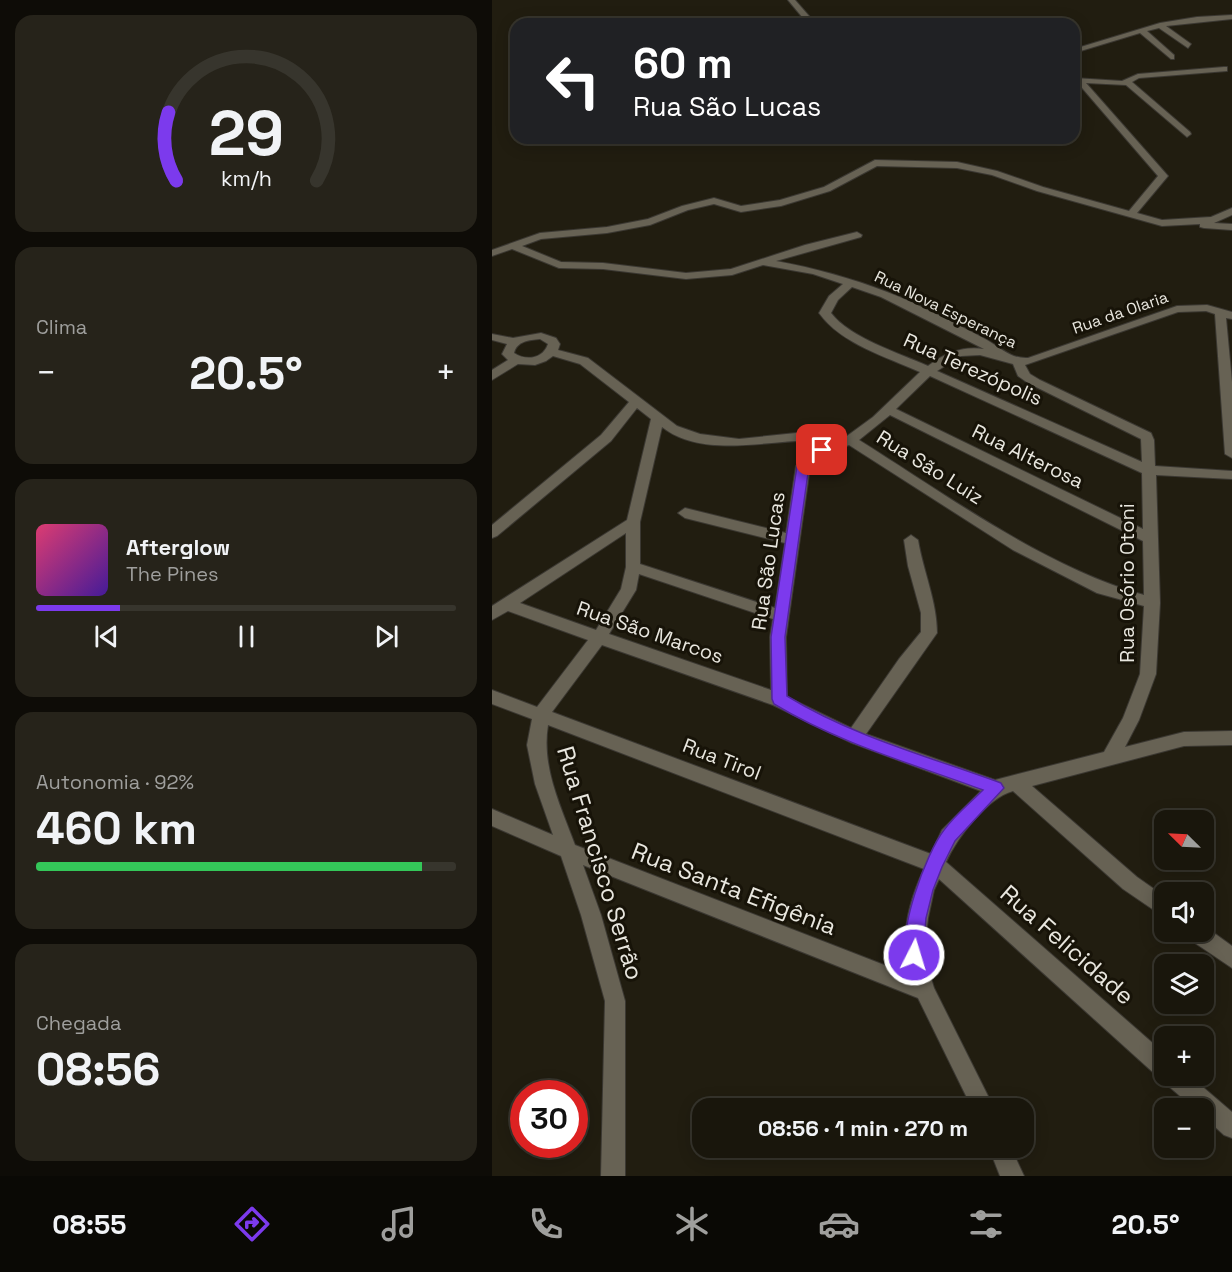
<!DOCTYPE html>
<html lang="pt">
<meta charset="utf-8">
<style>
:root{--surface:#19160c;--page:#26231a;--text:#f1f3f6;--muted:#9f9f9d;--line:#37352d;--accent:#7c3aed}
body{margin:0;font-family:"Space Grotesk",sans-serif;background:var(--page);color:var(--text);height:100vh;display:flex;flex-direction:column;font-size:22px;white-space:nowrap}
*{box-sizing:border-box;margin:0}
p{font-size:20px;color:var(--muted)}
.icon{flex:none;width:33px;height:33px;fill:none;stroke:currentColor;stroke-width:2;stroke-linecap:round;stroke-linejoin:round}
.map{position:relative;flex:1;overflow:hidden}
.drawer{display:flex;flex-direction:column;gap:15px;padding:15px;background:#0e0c07;width:492px}
.drawer>*{flex:none}
.top-card{position:absolute;left:18px;top:18px;width:570px;height:126px;border-radius:18px;box-shadow:0 3px 15px #0003,0 0 0 2px var(--line);background:#202124;color:#fff;overflow:hidden}
.needle{width:39px;rotate:294deg}
.controls{position:absolute;left:662px;top:810px;display:grid;gap:12px}
.controls a{display:grid;place-items:center;width:60px;height:60px;border-radius:12px;background:var(--surface);box-shadow:0 3px 15px #0003,0 0 0 2px var(--line);font-size:30px}
.speed{position:absolute;left:18px;top:1080px;display:flex;gap:12px;font-size:30px;font-weight:700;text-align:center}
.speed>*{display:grid;place-content:center;width:78px;height:78px;border-radius:50%;background:var(--surface);box-shadow:0 3px 15px #0003,0 0 0 2px var(--line);line-height:1}
.speed .limit{border:9px solid #d22;background:#fff;color:#111}
.pin{position:absolute;display:grid;place-items:center;width:51px;height:51px;color:#fff;margin:-26px;border-radius:12px;box-shadow:0 3px 9px #0006}
.me{position:absolute;width:66px;margin:-33px;rotate:5deg;stroke-linejoin:round;filter:drop-shadow(0 0 4px #0008)}
.turn{display:flex;align-items:center;gap:21px;height:126px;padding:0 24px;font-size:27px}
.turn .icon{width:78px;height:78px;stroke-width:2.5}
.turn b{display:block;font-size:42px;line-height:51px}
.big{font-size:45px;font-weight:700;line-height:1.1}
.drawer .tile{flex:1;display:flex;flex-direction:column;justify-content:center;gap:9px;min-width:0;padding:0 21px;border-radius:18px;background:var(--page)}
.drawer .dial{align-items:center;gap:0}
.dial svg{height:156px;overflow:visible;fill:none;stroke:var(--line);stroke-width:7;stroke-linecap:round;text-anchor:middle}
.dial text{fill:var(--text);stroke:none}
.song{display:flex;align-items:center;gap:18px}
.cover{width:72px;height:72px;border-radius:9px;background:linear-gradient(135deg,hsl(340 70% 55%),hsl(260 70% 35%))}
.played{height:6px;border-radius:3px;background:linear-gradient(90deg,var(--accent) 20%,var(--line) 20%)}
.keys{display:flex;justify-content:space-around;direction:ltr}
.heat{display:flex;justify-content:space-between;align-items:center;font-size:33px;direction:ltr}
.charge{height:9px;border-radius:4px;background:linear-gradient(90deg,#34c759 92%,var(--line) 0)}
.trip{position:absolute;left:200px;top:1098px;width:342px;height:60px;border-radius:18px;background:var(--surface);box-shadow:0 3px 15px #0003,0 0 0 2px var(--line);font-weight:700;line-height:60px;text-align:center}
.tab-bar{display:flex;height:96px;justify-content:space-around;align-items:center;background:#0a0905;color:var(--muted)}
.tab-bar .icon{width:42px;height:42px}
.tab-bar .selected{color:var(--accent)}
.tab-bar b{font-size:27px;color:var(--text)}
main{display:flex;flex:1;min-height:0}
.map>svg:first-child{display:block}
.lines{fill:none;stroke-linecap:round;stroke-linejoin:round}
.minor-casing{stroke:#3b3832;stroke-width:2}
.minor{fill:#676254;fill-rule:evenodd}
.route{fill:#7c3aed;stroke:#51269a;stroke-width:1.5}
.labels{text-anchor:middle;stroke-width:6;stroke-linejoin:round;paint-order:stroke}
.far-street-label{font-size:16px;fill:#e9e7df;stroke:#171308}
.street-label{font-size:20px;fill:#e9e7df;stroke:#171308}
.near-street-label{font-size:24px;fill:#e9e7df;stroke:#171308}
</style>
<main>
<section class="drawer">
<div class="tile dial"><svg viewBox="0 0 100 80">
<path d="M14 69A42 42 0 1 1 86 69"/>
<path d="M14 69A42 42 0 0 1 10 34" stroke="#7c3aed"/>
<text x="50" y="56" font-size="32" font-weight="700">29</text>
<text x="50" y="72" font-size="11">km/h</text>
</svg></div>
<div class="tile"><p>Clima</p>
<div class="heat"><a>−</a><b class="big">20.5°</b><a>+</a></div>
</div>
<div class="tile">
<div class="song"><i class="cover"></i><div><b>Afterglow</b><p>The Pines</p></div></div>
<div class="played"></div>
<div class="keys"><svg class="icon" aria-label="previous" viewBox="0 0 24 24"><path d="M18 5L8 12l10 7zM5 5v14"/></svg><svg class="icon" aria-label="pause" viewBox="0 0 24 24"><path d="M8 5v14M16 5v14"/></svg><svg class="icon" aria-label="next" viewBox="0 0 24 24"><path d="M6 5l10 7-10 7zM19 5v14"/></svg></div>
</div>
<div class="tile"><p>Autonomia · 92%</p><b class="big">460 km</b><div class="charge"></div></div>
<div class="tile"><p>Chegada</p><b class="big">08:56</b></div>
</section>
<div class="map">
<svg width="740" height="1176" viewBox="0 0 740 1176">
<rect width="100%" height="100%" fill="#211d10"/>
<g class="lines">
<defs>
<g id="minor">
<polygon points="296,0 303,0 324,24 316,24"/>
<polygon points="740,15 740,19 674,26 699,44 696,48 667,28 655,31 682,55 682,59 679,59 648,33 582,53 582,49 668,23 705,17"/>
<path d="M732 67H735V71L647 78 640 82 698 132 699 134 695 137 634 85 594 83 676 176 645 213 670 220 719 217 740 208V215L722 223 740 224V230L712 228 708 227V224L670 226 545 191 500 175 465 168 385 166 338 191 289 206 249 212 222 204 196 210 158 225 115 233 49 239 30 246 69 262 111 263 194 273 239 269 313 245 365 232 370 235 369 237 284 261C322 268 359 278 395 292 429 305 463 323 495 340 509 348 519 359 536 358L685 306 715 305 740 312V319L734 318 740 382V458L733 454 723 314 714 311 686 312 533 365 538 374 548 380 659 433 662 440 663 466 740 471V479L664 475 668 603 664 674 647 720 633 747 692 732 740 731V745L692 746 540 786 645 877 672 896V917L631 889 521 791C495 798 465 838 454 862L672 1053V1076H698L740 1112V1138L732 1135 711 1116V1108H702L674 1084 672 1078 664 1075 447 879 442 890 436 918 432 955 442 988 502 1108H480L426 998 91 865 109 915 133 1001V1176H109L113 1001 89 915 69 856 0 826V809L61 835 43 784 35 745 40 719 0 704V690L45 707 96 640 16 611 0 620V606L135 520 159 419 145 408 119 441 5 536 0 538V525L109 435 137 402 88 364 61 356 54 361 43 365 26 364 0 380V370L16 360 10 354 15 344 0 340V334L21 338 49 333 64 338 68 344 66 350 96 358 185 426 208 434 247 439 324 431 355 436 381 417 428 372C395 357 349 344 327 313L337 296 351 284 321 274 271 265 240 275 194 279 111 269 67 268 20 249 0 256V250L48 233 115 227 156 219 190 206 222 198 249 206 288 200 332 187 383 160 465 162 505 171 551 187 637 211 666 176 585 82H582V78L630 81 646 74ZM360 287 389 297 492 349C470 346 453 353 436 366 407 353 358 338 339 313L346 300ZM48 339 56 344C51 359 34 361 22 353 25 341 37 340 48 339ZM488 355 521 364 526 376 536 383 649 439 650 462 445 371 469 356ZM438 376 650 473 651 529 404 409ZM398 415 651 541 652 595C552 567 455 495 367 440ZM170 427C216 463 290 434 342 442L317 453 304 466 294 533 193 508 186 513 193 518 293 543 283 608 148 564V522ZM357 445 521 550 605 593 652 606 648 674 631 718 612 752 503 780 374 734 445 633C445 601 431 571 426 540L419 535 412 540 416 566 429 613V632L407 659 359 728 295 697 294 637 318 467 332 455ZM134 533V567L129 589 104 630 28 603ZM147 574 281 619 278 637 279 690 117 634 144 590ZM110 645 281 705 360 743 489 791 450 830 439 854 60 712ZM56 725 432 869C417 901 407 940 418 975L83 845C69 807 49 767 56 725Z"/>
<polygon points="711,925 740,946 740,968 697,939 694,932 711,932"/>
<polygon points="497,1148 519,1148 532,1176 508,1176"/>
</g>
</defs>
<use href="#minor" class="minor-casing"/>
<use href="#minor" class="minor"/>
</g>
<path class="route" d="M330 446 336 450C331 457 322 459 317 466L293 637 295 696C360 736 438 757 509 783L512 788 463 841 450 867 441 890 434 918 431 955 429 961 422 964 416 961C404 934 434 853 452 830 463 815 478 803 491 790 421 764 346 743 282 704L280 699 279 637 305 466 312 455Z"/>
<g class="labels">
<g class="far-street-label">
<text transform="translate(454 309) rotate(26)" y="6">Rua Nova Esperança</text>
<text transform="translate(628 312) rotate(-19)" y="6">Rua da Olaria</text>
</g>
<g class="street-label">
<text transform="translate(481 369) rotate(24)" y="7">Rua Terezópolis</text>
<text transform="translate(536 456) rotate(26)" y="7">Rua Alterosa</text>
<text transform="translate(438 467) rotate(32)" y="7">Rua São Luiz</text>
<text transform="translate(276 561) rotate(-82)" y="7">Rua São Lucas</text>
<text transform="translate(635 583) rotate(-90)" y="7">Rua Osório Otoni</text>
<text transform="translate(158 632) rotate(19)" y="7">Rua São Marcos</text>
<text transform="translate(230 759) rotate(21)" y="7">Rua Tirol</text>
</g>
<g class="near-street-label">
<text transform="translate(108 863) rotate(73)" y="8">Rua Francisco Serrão</text>
<text transform="translate(242 889) rotate(21)" y="8">Rua Santa Efigênia</text>
<text transform="translate(575 945) rotate(41)" y="8">Rua Felicidade</text>
</g>
</g>
</svg>
<div class="controls">
<a><svg class="needle" viewBox="-14 -14 28 28"><path d="M0-13l5 13h-10z" fill="#e53935"/><path d="M0 13l5-13h-10z" fill="#9f9f9d"/></svg></a>
<a><svg class="icon" aria-label="sound" viewBox="0 0 24 24"><path d="M4 9h4l5-4v14l-5-4H4zM17 9q2 3 0 6"/></svg></a>
<a><svg class="icon" aria-label="layers" viewBox="0 0 24 24"><path d="M12 4l9 5-9 5-9-5zM3 14l9 5 9-5"/></svg></a>
<a>+</a>
<a>−</a>
</div>
<div class="speed"><div class="limit">30</div></div>
<div class="pin" style="left:330px;top:450px;background:#d93025"><svg class="icon" aria-label="arrive" viewBox="0 0 24 24"><path d="M6 21V4h12l-3 4 3 4H6"/></svg></div>
<svg class="me" style="left:422px;top:955px" viewBox="-20 -20 40 40"><circle r="17" fill="#7c3aed" stroke="#fff" stroke-width="3"/><path d="M0-11L8 9 0 5-8 9z" fill="#fff"/></svg>
<div class="trip">08:56 · 1 min · 270 m</div>
<div class="top-card">
<div class="turn"><svg class="icon" aria-label="left" viewBox="0 0 24 24"><path d="M17 20v-9H6M10 6l-5 5 5 5"/></svg><div><b>60 m</b>Rua São Lucas</div></div>
</div>
</div>
</main>
<nav class="tab-bar">
<b>08:55</b>
<svg class="icon selected" aria-label="directions" viewBox="0 0 24 24"><path d="M12 3l9 9-9 9-9-9zM9 14v-3h6M13 9l2 2-2 2"/></svg>
<svg class="icon" aria-label="music" viewBox="0 0 24 24"><path d="M9 18V5l10-2v13"/><circle cx="6" cy="18" r="3"/><circle cx="16" cy="16" r="3"/></svg>
<svg class="icon" aria-label="phone" viewBox="0 0 24 24"><path d="M5 4h4l2 5-3 2q2 4 5 5l2-3 5 2v4C11 20 4 13 5 4z"/></svg>
<svg class="icon" aria-label="climate" viewBox="0 0 24 24"><path d="M12 3v18M4 7l16 10M4 17L20 7"/></svg>
<svg class="icon" aria-label="car" viewBox="0 0 24 24"><path d="M5 17H2v-5l4-1 3-4h7l3 4 3 1v5h-3M9 17h6M6 11h13"/><circle cx="7" cy="17" r="2"/><circle cx="17" cy="17" r="2"/></svg>
<svg class="icon" aria-label="filters" viewBox="0 0 24 24"><path d="M4 7h16M4 17h16"/><circle cx="9" cy="7" r="2"/><circle cx="15" cy="17" r="2"/></svg>
<b>20.5°</b>
</nav>
